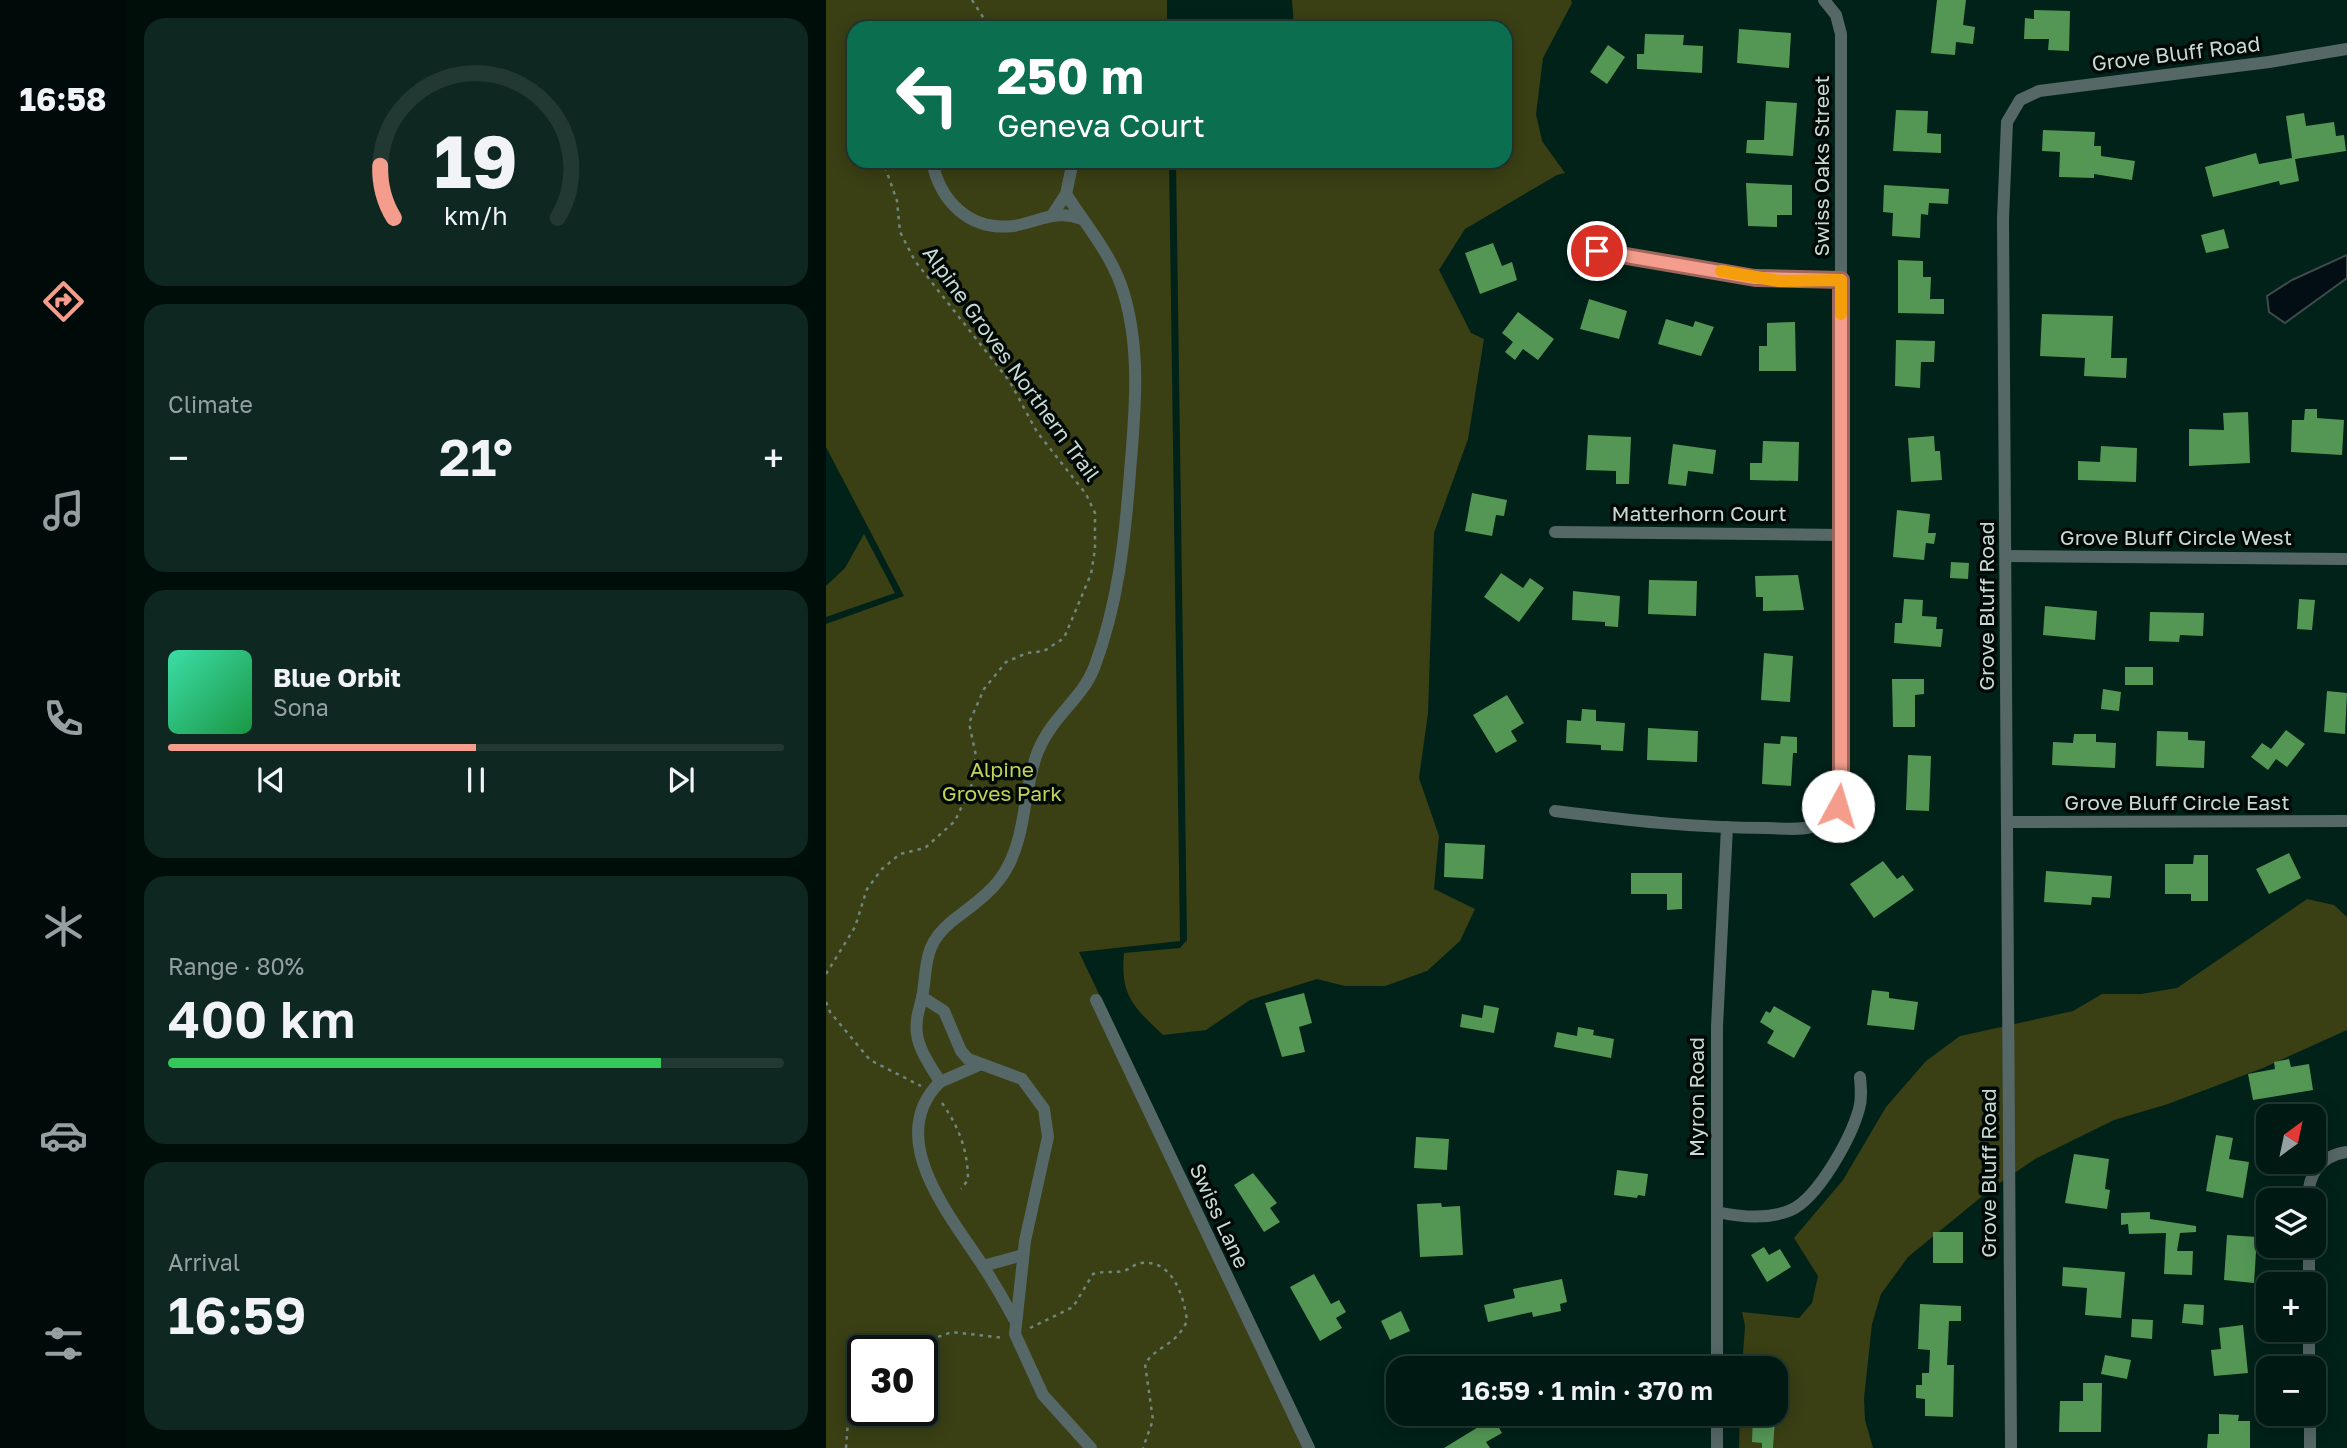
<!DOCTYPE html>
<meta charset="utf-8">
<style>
:root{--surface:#001a13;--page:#0e2721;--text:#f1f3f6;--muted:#95a1a0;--line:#223833;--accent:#f49d8d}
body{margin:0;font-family:"Golos Text",sans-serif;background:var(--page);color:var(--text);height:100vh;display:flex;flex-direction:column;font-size:26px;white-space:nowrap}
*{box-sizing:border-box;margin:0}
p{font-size:23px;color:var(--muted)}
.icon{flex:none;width:38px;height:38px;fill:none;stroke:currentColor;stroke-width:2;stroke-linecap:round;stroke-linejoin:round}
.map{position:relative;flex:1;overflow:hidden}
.panel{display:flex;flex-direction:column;gap:18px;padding:18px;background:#000e0a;width:700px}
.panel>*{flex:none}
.top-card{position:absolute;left:21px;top:21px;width:665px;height:147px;border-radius:21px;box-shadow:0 4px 18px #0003,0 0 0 2px var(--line);background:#0b6e4f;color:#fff;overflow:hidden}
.needle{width:46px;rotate:33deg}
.controls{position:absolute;left:1430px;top:1104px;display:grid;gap:14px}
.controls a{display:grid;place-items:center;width:70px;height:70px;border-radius:14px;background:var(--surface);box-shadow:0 4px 18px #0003,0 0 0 2px var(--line);font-size:35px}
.speed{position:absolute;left:21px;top:1335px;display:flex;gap:14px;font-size:35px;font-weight:700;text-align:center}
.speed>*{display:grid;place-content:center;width:91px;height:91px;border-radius:50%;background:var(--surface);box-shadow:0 4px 18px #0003,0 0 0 2px var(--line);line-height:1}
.speed .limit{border:4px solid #111;border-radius:10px;background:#fff;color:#111}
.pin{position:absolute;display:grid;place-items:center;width:60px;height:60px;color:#fff;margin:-30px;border:4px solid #fff;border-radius:50%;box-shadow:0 2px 7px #0007}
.me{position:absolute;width:77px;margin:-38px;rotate:6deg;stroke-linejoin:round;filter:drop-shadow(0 0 5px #0008)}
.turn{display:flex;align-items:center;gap:24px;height:147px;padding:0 35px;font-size:32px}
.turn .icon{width:91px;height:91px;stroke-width:2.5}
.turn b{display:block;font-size:49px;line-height:60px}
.big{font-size:52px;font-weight:600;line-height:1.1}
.panel .tile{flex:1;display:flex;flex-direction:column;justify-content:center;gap:10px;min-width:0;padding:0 24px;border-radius:21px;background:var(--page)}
.panel .dial{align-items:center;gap:0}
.dial svg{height:182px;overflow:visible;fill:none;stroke:var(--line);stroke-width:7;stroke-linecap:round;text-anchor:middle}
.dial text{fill:var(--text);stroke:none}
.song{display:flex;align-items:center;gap:21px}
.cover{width:84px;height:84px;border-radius:10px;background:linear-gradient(135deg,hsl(160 70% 55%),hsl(140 70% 35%))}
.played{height:7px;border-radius:4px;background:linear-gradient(90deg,var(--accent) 50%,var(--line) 50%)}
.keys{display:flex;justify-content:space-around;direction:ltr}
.heat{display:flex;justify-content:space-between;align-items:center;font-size:38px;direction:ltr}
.charge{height:10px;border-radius:5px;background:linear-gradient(90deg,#34c759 80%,var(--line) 0)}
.trip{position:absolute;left:560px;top:1356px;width:402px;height:70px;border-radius:21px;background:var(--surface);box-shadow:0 4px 18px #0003,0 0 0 2px var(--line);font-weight:600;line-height:70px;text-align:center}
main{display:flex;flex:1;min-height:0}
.dock{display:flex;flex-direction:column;width:126px;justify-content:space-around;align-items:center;background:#000a08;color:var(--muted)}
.dock .icon{width:49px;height:49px}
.dock .selected{color:var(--accent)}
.dock b{font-size:32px;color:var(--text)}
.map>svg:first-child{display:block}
.green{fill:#3a3f14;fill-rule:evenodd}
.water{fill:#020e14;stroke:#3d4b4d;stroke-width:2}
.building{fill:#549755}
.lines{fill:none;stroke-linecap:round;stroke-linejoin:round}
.path{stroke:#6d867e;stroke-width:2.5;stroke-dasharray:3.5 5;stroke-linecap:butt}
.street{stroke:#566768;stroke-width:12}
.route-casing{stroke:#9f665c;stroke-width:18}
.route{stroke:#f49d8d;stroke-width:12}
.slow{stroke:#f59e0b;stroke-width:12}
.labels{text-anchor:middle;stroke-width:7;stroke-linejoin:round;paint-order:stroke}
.street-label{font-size:21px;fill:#c7dad3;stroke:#000906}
.park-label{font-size:21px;fill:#c3d359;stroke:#000906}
</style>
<main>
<nav class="dock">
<b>16:58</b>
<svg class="icon selected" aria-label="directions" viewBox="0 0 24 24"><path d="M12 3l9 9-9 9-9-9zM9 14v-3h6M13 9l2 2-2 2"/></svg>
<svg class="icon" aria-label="music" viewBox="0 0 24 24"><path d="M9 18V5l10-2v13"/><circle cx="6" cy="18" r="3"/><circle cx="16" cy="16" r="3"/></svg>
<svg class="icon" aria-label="phone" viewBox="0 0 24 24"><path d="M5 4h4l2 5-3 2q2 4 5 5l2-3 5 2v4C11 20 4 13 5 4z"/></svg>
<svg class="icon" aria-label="climate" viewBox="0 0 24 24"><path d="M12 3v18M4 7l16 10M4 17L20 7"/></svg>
<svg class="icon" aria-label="car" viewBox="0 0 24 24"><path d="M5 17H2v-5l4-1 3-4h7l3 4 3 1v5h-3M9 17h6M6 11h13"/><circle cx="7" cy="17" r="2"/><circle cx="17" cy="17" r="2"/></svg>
<svg class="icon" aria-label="filters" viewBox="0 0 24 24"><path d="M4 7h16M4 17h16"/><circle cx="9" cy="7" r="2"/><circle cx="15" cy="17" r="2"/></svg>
</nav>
<section class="panel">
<div class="tile dial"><svg viewBox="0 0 100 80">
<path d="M14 69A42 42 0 1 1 86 69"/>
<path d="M14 69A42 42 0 0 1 8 46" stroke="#f49d8d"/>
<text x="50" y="56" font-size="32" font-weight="700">19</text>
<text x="50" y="72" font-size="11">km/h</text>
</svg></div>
<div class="tile"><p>Climate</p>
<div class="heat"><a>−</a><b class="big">21°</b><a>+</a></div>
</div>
<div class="tile">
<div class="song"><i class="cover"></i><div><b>Blue Orbit</b><p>Sona</p></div></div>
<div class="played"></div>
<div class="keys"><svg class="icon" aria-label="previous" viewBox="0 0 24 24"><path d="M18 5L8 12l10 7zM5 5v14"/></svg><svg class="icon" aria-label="pause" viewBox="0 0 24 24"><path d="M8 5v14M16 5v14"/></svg><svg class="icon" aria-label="next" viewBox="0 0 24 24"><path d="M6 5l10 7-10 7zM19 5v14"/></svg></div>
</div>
<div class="tile"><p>Range · 80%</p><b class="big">400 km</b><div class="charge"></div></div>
<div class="tile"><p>Arrival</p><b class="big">16:59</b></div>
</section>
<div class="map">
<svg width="1521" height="1448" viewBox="0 0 1521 1448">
<rect width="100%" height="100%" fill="#002219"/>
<g class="green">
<path d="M0 0H341V28H28V161H343L354 941 253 952 489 1448H0V624L78 596 0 447ZM37 1351H96V1410H37Z"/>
<path d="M466 0H745L746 3 717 58 710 114 716 141 739 173 731 175 639 229 613 270 645 333 658 339 642 439 608 533 602 713 593 778 613 836 608 889 649 909 634 941 601 971 559 986H519L491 979 424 1000 380 1030 337 1035C308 1007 294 997 298 953L354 948 361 940 350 161H679V28H468Z"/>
<polygon points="38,534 69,593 0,617 0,586 19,568"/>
<polygon points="1481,899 1508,905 1521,917 1521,1030 1437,1068 1342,1104 1288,1120 1209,1159 1165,1189 1082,1257 1055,1294 1046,1324 1038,1398 1039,1420 1047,1448 913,1448 914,1414 950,1414 950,1368 916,1368 919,1326 916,1312 973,1318 986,1303 992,1276 968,1238 1017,1180 1060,1107 1100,1061 1134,1036 1247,1011 1276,994 1315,994 1351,988"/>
</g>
<polygon class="water" points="1521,255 1521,278 1459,323 1443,312 1441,296 1466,280"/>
<g class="building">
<polygon points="1111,0 1140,0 1137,25 1149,27 1147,44 1130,42 1129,55 1105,53"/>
<polygon points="1208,10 1244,11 1243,51 1222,50 1223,39 1198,39 1199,18 1208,19"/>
<polygon points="913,29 965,33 963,68 911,63"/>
<polygon points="819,34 858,35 857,45 877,46 876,73 811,69 811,54 818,54"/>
<polygon points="782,45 799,57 781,84 764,72"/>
<polygon points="940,101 971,103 967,156 920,153 921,140 938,140"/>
<polygon points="1070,110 1102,111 1101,133 1115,134 1115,153 1067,151"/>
<polygon points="1478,113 1480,126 1508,122 1510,136 1518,135 1520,151 1469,159 1473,181 1454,185 1453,181 1387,197 1379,167 1430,153 1433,164 1466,158 1460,116"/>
<polygon points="1217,130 1269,132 1268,146 1275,146 1275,156 1309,161 1306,180 1268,174 1268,178 1233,177 1234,152 1216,151"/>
<polygon points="920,183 966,185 966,215 951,215 951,227 922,226"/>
<polygon points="1058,185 1123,189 1122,204 1103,203 1102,215 1095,214 1094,238 1066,236 1067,213 1057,212"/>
<polygon points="1398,229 1403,248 1380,253 1375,235"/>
<polygon points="667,243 676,266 686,262 691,280 654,294 639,253"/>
<polygon points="1072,260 1097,261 1097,277 1105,277 1104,299 1118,299 1118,314 1072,313"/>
<polygon points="763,299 801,311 793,339 754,329"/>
<polygon points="692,312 728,339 712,360 697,349 689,360 679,352 687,342 676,333"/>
<polygon points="1216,314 1287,316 1285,358 1301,358 1300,378 1258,376 1259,358 1214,356"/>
<polygon points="840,319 867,327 869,321 888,327 875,356 832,344"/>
<polygon points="969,322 970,371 933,371 933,346 941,346 941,323"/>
<polygon points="1070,340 1109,341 1108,362 1095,362 1094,388 1069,386"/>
<polygon points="1479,409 1491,409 1491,418 1518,420 1516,455 1465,452 1466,420 1478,420"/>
<polygon points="1422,412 1424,463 1363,466 1363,429 1398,430 1397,413"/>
<polygon points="762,435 805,437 803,484 790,484 790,471 760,470"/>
<polygon points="1108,436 1109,451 1114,451 1116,480 1085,482 1082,438"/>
<polygon points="937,441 973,442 972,481 924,480 924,463 936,463"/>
<polygon points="847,444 890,450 887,474 862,471 860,486 842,484"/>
<polygon points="1275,446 1311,448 1310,482 1252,480 1252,461 1274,462"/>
<polygon points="646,493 681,500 678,516 670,515 666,536 639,531"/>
<polygon points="1071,510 1104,514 1102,533 1110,533 1108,544 1100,543 1098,560 1067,557"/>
<polygon points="1125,562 1143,563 1142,579 1124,578"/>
<polygon points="675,573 697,588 704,578 718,588 693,622 658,597"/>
<polygon points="972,575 978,610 937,611 937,597 930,597 929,576"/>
<polygon points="823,580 871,581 870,616 822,614"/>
<polygon points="747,591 794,596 792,627 779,626 779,622 746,620"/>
<polygon points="1078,599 1097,600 1096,616 1111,617 1110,629 1117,629 1115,647 1068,643 1069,623 1076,623"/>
<polygon points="1473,599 1489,600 1486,630 1471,629"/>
<polygon points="1219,606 1271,611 1269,640 1217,635"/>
<polygon points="1324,612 1378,613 1377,636 1354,635 1353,642 1323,641"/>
<polygon points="938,653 967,656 964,702 935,700"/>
<rect x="1299" y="667" width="28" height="18"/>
<polygon points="1066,679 1098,679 1098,694 1089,695 1089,727 1067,727"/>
<polygon points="1277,689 1295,692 1293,711 1275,709"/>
<polygon points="1501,691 1521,693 1519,734 1498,732"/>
<polygon points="681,695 698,723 685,731 691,741 670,753 647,715"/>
<polygon points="756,709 770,710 770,721 799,723 797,751 775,750 775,745 740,743 741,720 755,721"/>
<polygon points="822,728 872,731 871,762 821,760"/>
<polygon points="1460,730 1479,744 1461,767 1450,759 1442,770 1425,757 1436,743 1445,749"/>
<polygon points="1331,731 1362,732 1362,740 1379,741 1378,768 1330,766"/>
<polygon points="1248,734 1270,734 1270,742 1290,743 1289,768 1226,765 1227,742 1247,743"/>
<polygon points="955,736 971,737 971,753 967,753 965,786 936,784 938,743 954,744"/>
<polygon points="1082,755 1105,756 1103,811 1080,810"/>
<polygon points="619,843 659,845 657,879 618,877"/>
<polygon points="1463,853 1475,878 1443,894 1430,869"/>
<polygon points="1368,855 1382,855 1382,901 1365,901 1365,894 1339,894 1339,864 1367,864"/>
<polygon points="1057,861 1071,879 1077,875 1088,890 1048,918 1024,884"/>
<polygon points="1220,871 1286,876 1284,898 1266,897 1265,905 1218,902"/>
<polygon points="805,873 856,873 856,909 841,910 841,894 805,894"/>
<polygon points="1046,990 1063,992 1063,998 1092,1002 1088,1030 1041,1025"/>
<polygon points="478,993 486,1023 473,1027 479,1052 456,1057 439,1003"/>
<polygon points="658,1005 673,1008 668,1033 634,1027 636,1014 656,1018"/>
<polygon points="948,1006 985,1027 968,1058 941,1043 948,1031 934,1022 940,1011 944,1013"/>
<polygon points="752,1027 768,1030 767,1035 788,1039 785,1058 728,1047 731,1032 751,1036"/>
<polygon points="1463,1059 1465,1067 1483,1064 1487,1090 1427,1100 1422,1074 1449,1069 1448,1062"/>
<polygon points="1390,1135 1407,1138 1403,1159 1423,1162 1417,1198 1380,1191"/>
<polygon points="590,1137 623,1139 621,1170 588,1168"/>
<polygon points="1248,1154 1283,1159 1279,1189 1284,1190 1281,1209 1239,1203"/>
<polygon points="791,1170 822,1174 819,1196 812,1195 811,1198 788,1195"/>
<polygon points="427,1173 451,1203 444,1208 454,1222 438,1232 408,1185"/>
<polygon points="615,1203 616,1207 634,1206 637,1255 594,1257 591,1204"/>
<polygon points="1324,1212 1324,1219 1370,1226 1370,1232 1354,1233 1351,1251 1367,1251 1366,1275 1338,1274 1340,1233 1303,1234 1302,1224 1295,1225 1295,1213"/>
<rect x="1107" y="1232" width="30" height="31"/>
<polygon points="1401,1235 1431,1237 1428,1283 1398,1280"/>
<polygon points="938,1247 943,1255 954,1249 965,1267 941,1282 925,1255"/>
<polygon points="1237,1267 1299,1272 1295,1318 1259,1315 1261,1288 1236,1286"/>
<polygon points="488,1274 505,1304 513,1300 520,1312 510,1318 516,1328 494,1341 464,1287"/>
<polygon points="736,1279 741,1302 734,1304 735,1311 707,1317 706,1312 662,1322 658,1305 689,1298 687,1289"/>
<polygon points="1094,1304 1135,1306 1135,1321 1123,1321 1121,1365 1128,1365 1127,1417 1099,1416 1099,1399 1090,1398 1090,1385 1096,1385 1096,1373 1103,1373 1104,1350 1092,1349"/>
<polygon points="1358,1304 1378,1305 1377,1325 1356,1323"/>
<polygon points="575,1311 584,1331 564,1340 555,1321"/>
<polygon points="1306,1319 1327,1320 1326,1339 1305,1337"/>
<polygon points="1417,1325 1422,1373 1388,1376 1385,1350 1395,1349 1393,1328"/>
<polygon points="1279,1355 1305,1360 1301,1379 1275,1374"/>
<polygon points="1257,1383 1276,1383 1275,1432 1233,1432 1234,1401 1257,1401"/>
<polygon points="1393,1414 1413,1415 1412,1421 1424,1421 1424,1448 1381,1448 1382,1434 1393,1434"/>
<polygon points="927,1417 949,1419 947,1448 936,1448 936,1443 926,1442"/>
<polygon points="667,1418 676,1433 660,1442 664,1448 618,1448"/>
</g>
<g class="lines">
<g class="path">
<polyline points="146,0 164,28"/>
<polyline points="0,974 29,927 41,889 56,869 74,854 99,848 129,821 146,784 150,756 143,723 158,689 180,662 201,653 218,651 238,638 265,574 269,549 269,513 260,494 211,432 184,382 89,261 74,232 71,201 57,161"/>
<polyline points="0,1002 4,1012 44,1060 95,1086"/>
<path d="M116 1103C133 1127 142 1151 142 1180L135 1189"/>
<path d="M204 1328 247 1307 267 1274C279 1270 289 1274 300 1270 306 1268 308 1264 315 1263 347 1259 358 1297 361 1321 349 1347 331 1345 319 1364L327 1420 317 1448"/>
<polyline points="72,1351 126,1332 178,1338"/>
<polyline points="20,1448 24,1394 37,1376"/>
</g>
<g class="street">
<path d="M106 161C114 201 143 231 187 226 214 222 226 209 256 219"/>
<polyline points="227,214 240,194 247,161"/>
<polyline points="748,247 930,278 1015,280"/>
<polyline points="729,532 1017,535"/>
<polyline points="1180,556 1521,559"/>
<path d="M729 811C799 820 869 828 940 828 955 828 974 831 988 826 1003 820 1011 809 1015 794V34L1010 15 998 0"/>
<polyline points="1181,822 1521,821"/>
<polyline points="96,997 118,1011 135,1051 142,1059 196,1079 218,1109 222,1137 199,1241 189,1334 217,1395 265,1448"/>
<polyline points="270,1000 483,1448"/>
<polyline points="114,1082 153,1065"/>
<path d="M1482 1200C1482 1174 1494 1156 1521 1152"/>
<path d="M891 1212C914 1217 942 1220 965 1210 992 1198 1025 1138 1033 1109 1036 1099 1035 1088 1034 1077"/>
<polyline points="1483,1246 1483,1284"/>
<polyline points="157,1266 197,1255"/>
<path d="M188 1319C178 1300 167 1281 155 1263 123 1214 58 1137 114 1082 106 1068 93 1051 91 1034 89 1021 93 1010 96 998 102 966 96 946 125 922 145 906 168 892 181 868 201 832 197 788 212 751 227 715 256 699 268 668 292 605 299 539 304 472 309 413 315 351 298 294 287 256 261 227 240 194"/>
<polyline points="1483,1330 1483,1368"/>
<polyline points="891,1368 891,1026 901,827"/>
<polyline points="1484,1414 1484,1448"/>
<polyline points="891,1448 891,1414"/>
<polyline points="1185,1448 1177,219 1181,122 1194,100 1213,91 1443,62 1521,49"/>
</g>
</g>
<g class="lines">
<defs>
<polyline id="route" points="771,251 929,278 1015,280 1015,794 1012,806"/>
</defs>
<use href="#route" class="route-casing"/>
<use href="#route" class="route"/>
<polyline class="slow" points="895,271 953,281 1015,280 1015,314"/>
</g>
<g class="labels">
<g class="street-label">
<text transform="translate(1350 54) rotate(-7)" y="7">Grove Bluff Road</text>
<text transform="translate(996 166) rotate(-90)" y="7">Swiss Oaks Street</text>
<text transform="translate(185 364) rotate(54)" y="7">Alpine Groves Northern Trail</text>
<text x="873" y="521">Matterhorn Court</text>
<text x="1350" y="545">Grove Bluff Circle West</text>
<text transform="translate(1161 606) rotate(-90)" y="7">Grove Bluff Road</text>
<text x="1351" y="810">Grove Bluff Circle East</text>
<text transform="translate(871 1097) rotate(-90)" y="7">Myron Road</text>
<text transform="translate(1163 1173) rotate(-90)" y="7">Grove Bluff Road</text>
<text transform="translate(393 1216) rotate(65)" y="7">Swiss Lane</text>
</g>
<g class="park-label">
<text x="176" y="777">Alpine<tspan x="176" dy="24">Groves Park</tspan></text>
</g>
</g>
</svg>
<div class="controls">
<a><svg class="needle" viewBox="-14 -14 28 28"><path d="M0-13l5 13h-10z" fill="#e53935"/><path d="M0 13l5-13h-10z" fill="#95a1a0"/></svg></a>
<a><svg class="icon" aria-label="layers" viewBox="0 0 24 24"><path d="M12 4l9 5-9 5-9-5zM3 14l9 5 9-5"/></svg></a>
<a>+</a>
<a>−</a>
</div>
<div class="speed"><div class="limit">30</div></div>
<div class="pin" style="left:771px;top:251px;background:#d93025"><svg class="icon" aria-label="arrive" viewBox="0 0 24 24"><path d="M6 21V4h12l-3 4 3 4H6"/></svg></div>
<svg class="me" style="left:1012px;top:806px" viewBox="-20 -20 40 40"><circle r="19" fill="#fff"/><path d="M0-13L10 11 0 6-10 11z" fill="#f49d8d"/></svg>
<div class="trip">16:59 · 1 min · 370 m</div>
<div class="top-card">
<div class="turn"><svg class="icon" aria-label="left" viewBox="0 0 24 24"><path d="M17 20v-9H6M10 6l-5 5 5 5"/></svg><div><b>250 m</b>Geneva Court</div></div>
</div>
</div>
</main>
